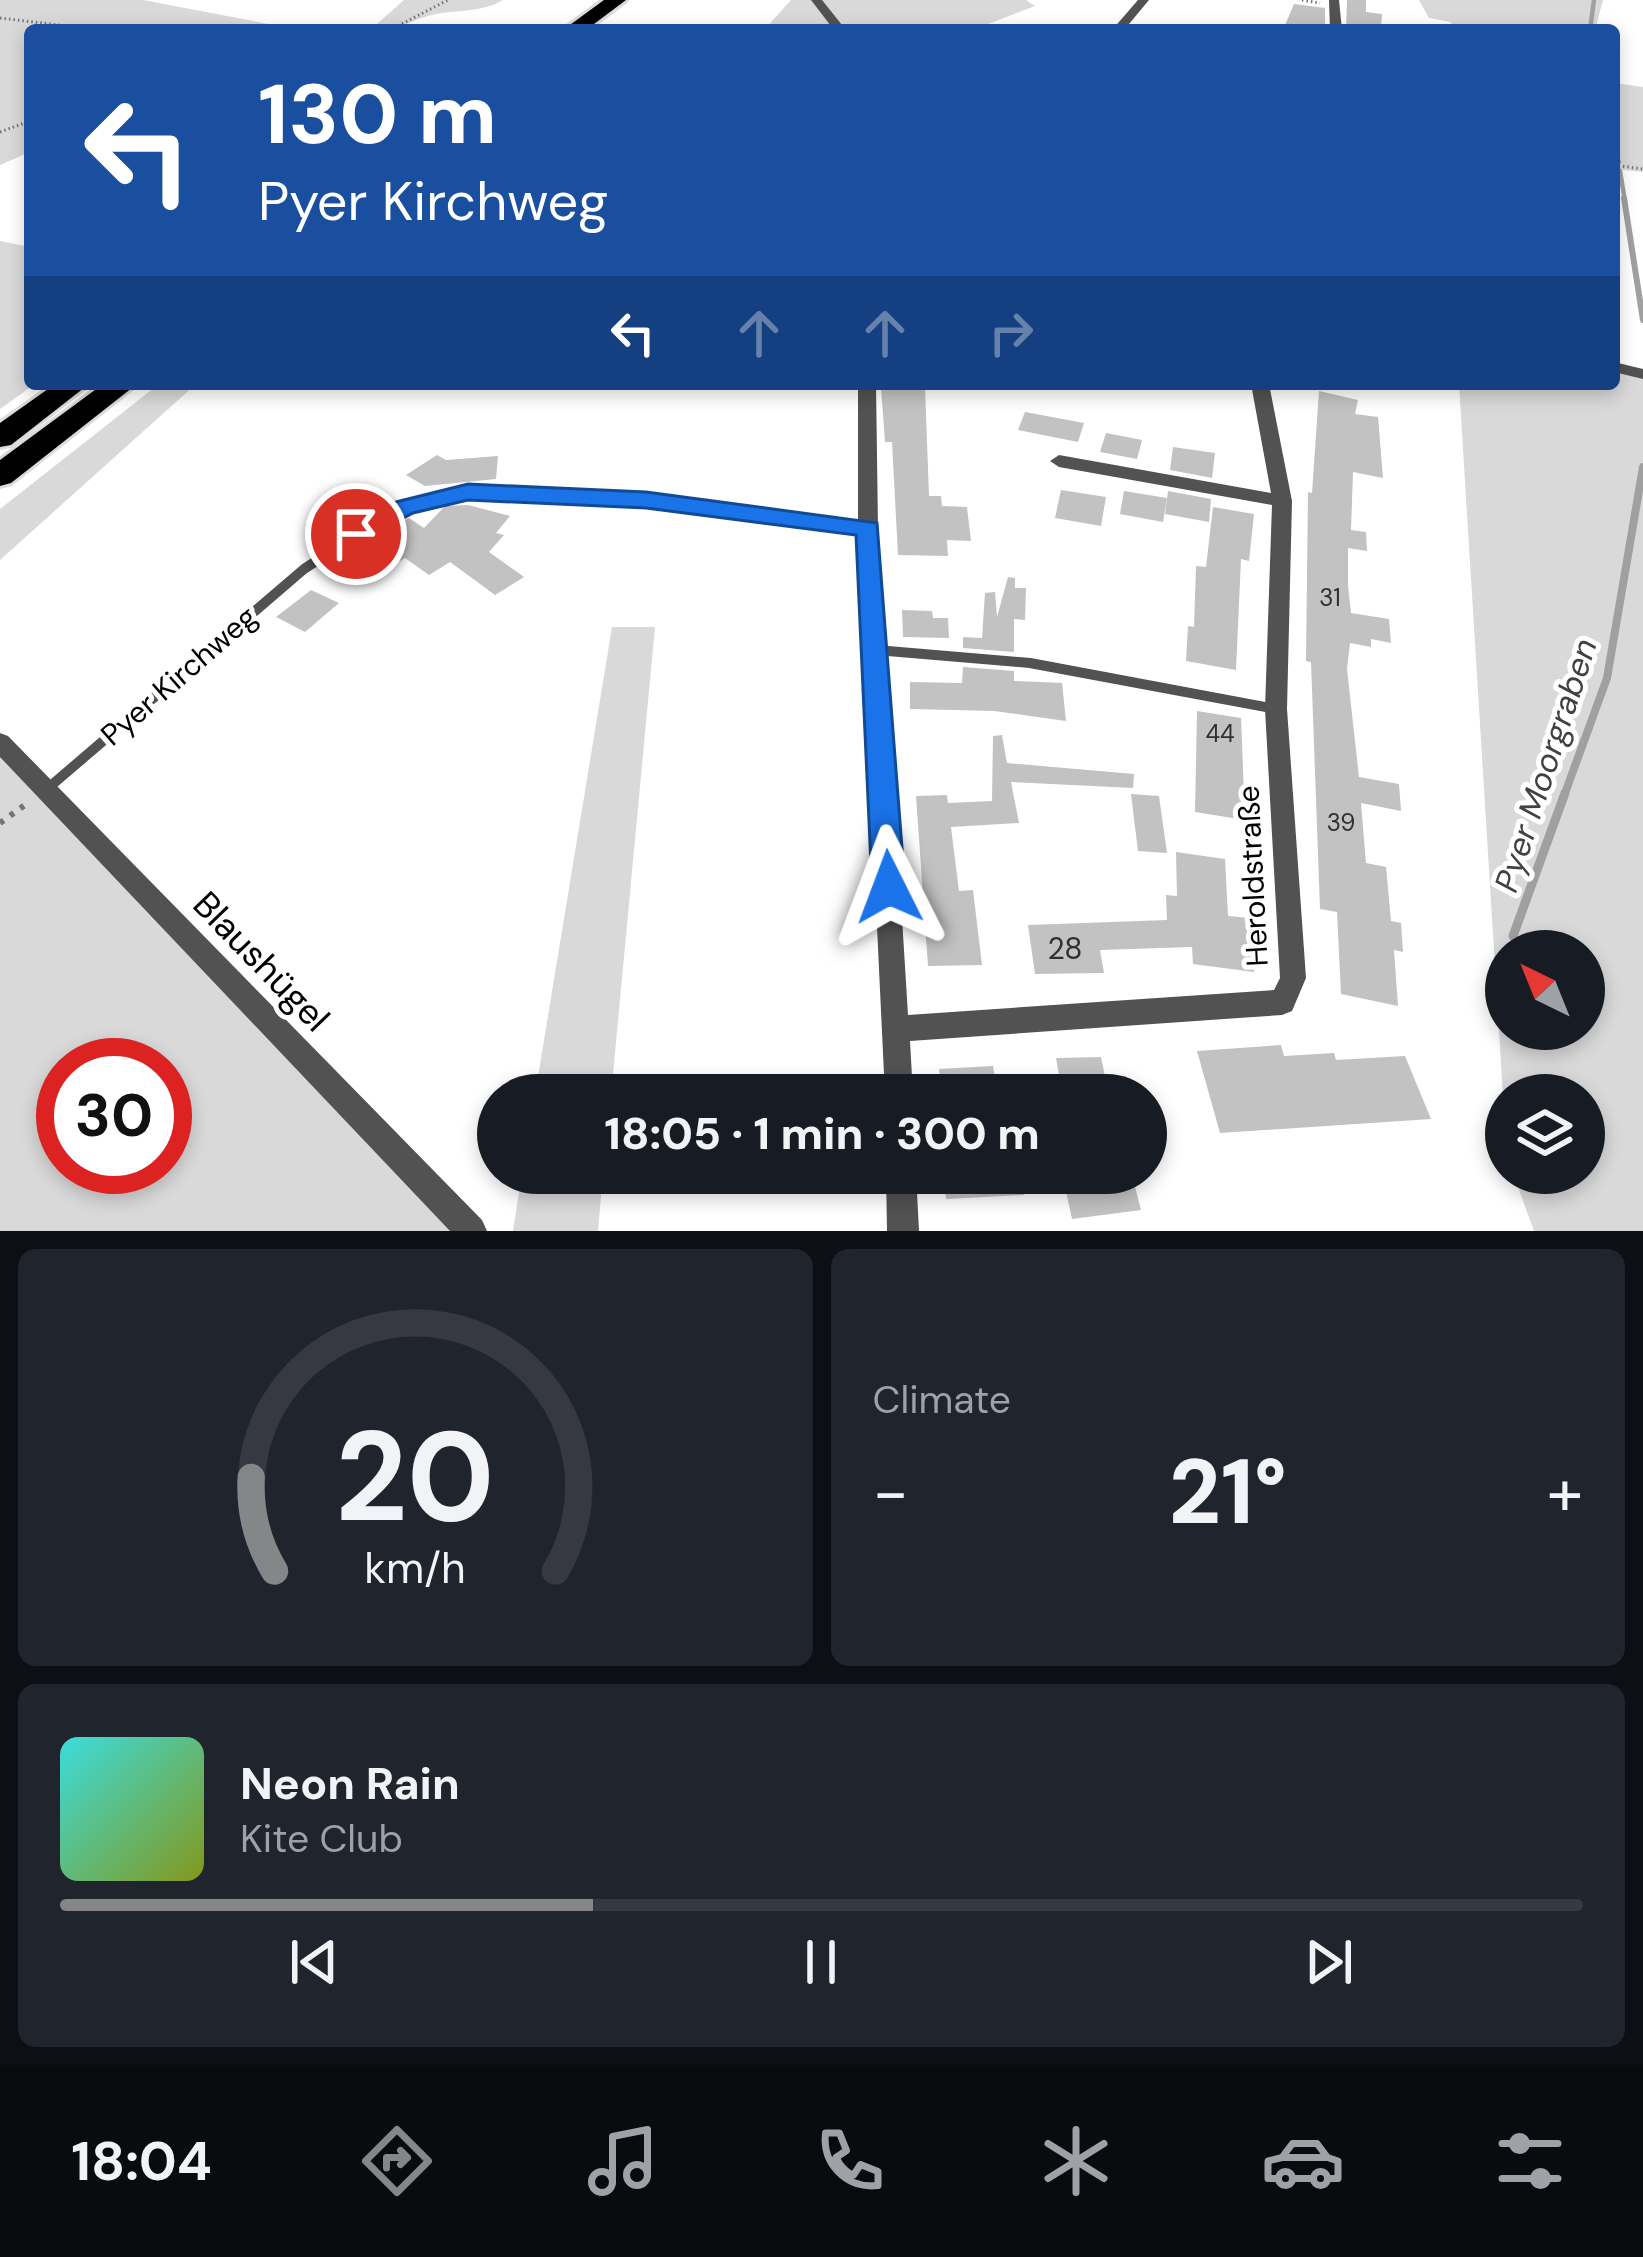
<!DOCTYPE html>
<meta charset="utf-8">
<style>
:root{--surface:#171b24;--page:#20242c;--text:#f1f3f6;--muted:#9ea1a6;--line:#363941;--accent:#858687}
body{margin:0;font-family:"DM Sans",sans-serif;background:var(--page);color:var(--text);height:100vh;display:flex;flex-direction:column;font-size:45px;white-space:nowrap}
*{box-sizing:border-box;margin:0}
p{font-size:39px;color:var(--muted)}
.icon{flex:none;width:66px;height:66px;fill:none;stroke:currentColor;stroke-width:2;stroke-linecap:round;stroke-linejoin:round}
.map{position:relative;height:1231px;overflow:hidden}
.details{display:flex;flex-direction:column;gap:18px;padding:18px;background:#0d0f14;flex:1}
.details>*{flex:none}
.top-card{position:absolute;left:24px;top:24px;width:1596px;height:366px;border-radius:12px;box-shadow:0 6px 18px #0003;background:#1a4fa0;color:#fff;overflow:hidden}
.needle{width:78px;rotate:317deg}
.tools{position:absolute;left:1485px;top:930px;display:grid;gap:24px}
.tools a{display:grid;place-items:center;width:120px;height:120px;border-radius:50%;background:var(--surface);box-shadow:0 6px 18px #0003;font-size:60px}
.speed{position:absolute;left:36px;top:1038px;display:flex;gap:24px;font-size:60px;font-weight:700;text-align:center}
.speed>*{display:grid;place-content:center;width:156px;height:156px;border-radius:50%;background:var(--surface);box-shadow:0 6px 18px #0003;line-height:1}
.speed .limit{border:18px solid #d22;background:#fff;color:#111}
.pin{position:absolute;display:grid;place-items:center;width:102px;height:102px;color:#fff;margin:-51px;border:6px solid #fff;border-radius:50%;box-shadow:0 3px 12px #0007}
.me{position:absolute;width:132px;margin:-66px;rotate:357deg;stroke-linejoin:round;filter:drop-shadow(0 0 9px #0008)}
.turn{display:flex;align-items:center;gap:42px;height:252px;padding:0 36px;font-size:54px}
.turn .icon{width:156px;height:156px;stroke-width:2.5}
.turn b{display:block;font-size:84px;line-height:102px}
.lanes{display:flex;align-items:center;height:114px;padding:0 36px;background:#0003;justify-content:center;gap:60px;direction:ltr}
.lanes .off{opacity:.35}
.big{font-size:90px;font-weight:800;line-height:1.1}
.details .widget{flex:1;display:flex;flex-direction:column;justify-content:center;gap:18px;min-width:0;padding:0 42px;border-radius:18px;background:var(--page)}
.details .dial{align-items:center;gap:0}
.dial svg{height:312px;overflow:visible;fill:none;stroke:var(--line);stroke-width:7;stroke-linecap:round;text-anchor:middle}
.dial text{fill:var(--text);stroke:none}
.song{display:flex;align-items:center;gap:36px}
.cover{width:144px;height:144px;border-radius:18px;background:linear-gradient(135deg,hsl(180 70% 55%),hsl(70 70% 35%))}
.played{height:12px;border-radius:6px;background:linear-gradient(90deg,var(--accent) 35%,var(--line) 35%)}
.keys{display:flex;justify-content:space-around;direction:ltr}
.heat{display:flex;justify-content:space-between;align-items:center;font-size:66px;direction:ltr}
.details .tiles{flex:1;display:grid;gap:18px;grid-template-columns:1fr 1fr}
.widget:last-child{grid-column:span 2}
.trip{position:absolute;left:477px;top:1074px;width:690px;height:120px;border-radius:60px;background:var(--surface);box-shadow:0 6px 18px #0003;font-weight:800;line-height:120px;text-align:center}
.tabs{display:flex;height:192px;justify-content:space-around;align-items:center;background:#090b0e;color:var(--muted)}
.tabs .icon{width:84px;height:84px}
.tabs .current{color:var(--accent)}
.tabs b{font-size:54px;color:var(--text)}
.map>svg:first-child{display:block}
.green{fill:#d9d9d9;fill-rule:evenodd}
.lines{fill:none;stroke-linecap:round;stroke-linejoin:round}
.stream-far3{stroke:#a0a0a0;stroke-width:4.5}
.stream-far2{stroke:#a0a0a0;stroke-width:6}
.stream-far1{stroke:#a0a0a0;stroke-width:8}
.stream{stroke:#a0a0a0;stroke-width:9}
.building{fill:#c2c2c2}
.motorway-casing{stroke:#dbdbdb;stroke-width:6}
.path-far1{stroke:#747474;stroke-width:3;stroke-dasharray:1.5 3;stroke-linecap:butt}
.path{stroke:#747474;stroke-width:6;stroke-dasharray:4.5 8;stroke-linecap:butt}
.service{stroke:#525252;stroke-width:10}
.minor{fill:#525252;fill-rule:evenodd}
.motorway{fill:#000;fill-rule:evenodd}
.route{fill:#1a73e8;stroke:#114b97;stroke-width:3}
.labels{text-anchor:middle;stroke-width:10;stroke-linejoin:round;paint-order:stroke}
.number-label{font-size:24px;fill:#303030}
.street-label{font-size:30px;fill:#000;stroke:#fff}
.near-number-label{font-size:30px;fill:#303030}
.water-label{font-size:33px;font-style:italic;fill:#414141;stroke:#fff}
.near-street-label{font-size:36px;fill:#000;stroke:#fff}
</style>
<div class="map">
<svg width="1643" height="1231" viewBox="0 0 1643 1231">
<rect width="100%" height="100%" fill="#fff"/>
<g class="green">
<polygon points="0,0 143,0 300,30 30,30 30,152 0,165"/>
<path d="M404 0H503C483 12 458 10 436 14 407 20 407 30 370 30Z"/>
<polygon points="791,0 1026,0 1035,6 973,30 764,30"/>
<polygon points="1419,0 1603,0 1595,30 1453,30 1451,22 1429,18"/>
<polygon points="1614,83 1643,87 1643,172 1614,169"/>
<polygon points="0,241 30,247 30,384 35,384 0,409"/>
<path d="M1614 367 1643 374V1231H1534L1513 1173H1584V1095H1506V1145L1459 384H1614ZM1506 951H1584V1029H1506Z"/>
<polygon points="159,384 196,384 0,560 0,509"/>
<polygon points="612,627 655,627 611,1095 535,1095"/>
<path d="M0 742 471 1231H0ZM63 1065H165V1167H63Z"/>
<polygon points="522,1173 603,1173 598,1231 513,1231"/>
</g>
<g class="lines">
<g class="stream-far3">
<polyline points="1590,30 1594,0"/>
<polyline points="1614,151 1619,162"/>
<polyline points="1620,171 1625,201"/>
</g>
<polyline class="stream-far2" points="1624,198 1643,320"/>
<polyline class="stream-far1" points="1564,796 1607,678 1643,467"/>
<polyline class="stream" points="1513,936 1565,793"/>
</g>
<g class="building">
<polygon points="1347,0 1366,0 1366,12 1382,14 1381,30 1346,30"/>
<polygon points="1294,4 1325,8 1325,30 1283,30"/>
<polygon points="881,387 925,387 929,496 941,496 942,506 967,507 971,541 947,540 948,556 898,555 892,442 885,442"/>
<polygon points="1319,391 1358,400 1355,414 1378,417 1383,478 1353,472 1351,530 1366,532 1367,551 1348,548 1348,586 1351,613 1389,619 1391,643 1371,639 1371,647 1350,643 1347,669 1359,777 1399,784 1401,811 1361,803 1366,863 1386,867 1391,921 1401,923 1403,952 1394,950 1398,1006 1341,994 1337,912 1320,909 1311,662 1306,661 1308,492 1312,493"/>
<polygon points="1025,412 1084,423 1078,442 1018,430"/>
<polygon points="1106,433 1142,440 1137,459 1100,452"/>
<polygon points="1173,447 1215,453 1212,478 1170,470"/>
<polygon points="437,455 446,460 498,456 496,479 425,486 406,475"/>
<polygon points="1061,490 1106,497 1101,526 1055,518"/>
<polygon points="1124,491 1167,498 1163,522 1120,514"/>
<polygon points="1168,491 1211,499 1209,522 1165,514"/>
<polygon points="468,505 510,516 496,533 504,535 489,552 524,577 495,595 450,562 429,575 405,558 387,569 357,546 409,518 424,528 445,506"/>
<polygon points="1213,507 1254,514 1249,561 1241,559 1236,670 1186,661 1188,626 1194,627 1196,566 1206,567"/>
<polygon points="1008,577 1015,578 1015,588 1026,588 1025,620 1014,619 1014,652 963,648 963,637 982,638 985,593 995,592 997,617"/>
<polygon points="311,590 339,603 305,632 276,617"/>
<polygon points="902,610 932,611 933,618 948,618 949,638 903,637"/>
<polygon points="963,667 1014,671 1014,681 1062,683 1066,721 994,711 910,709 910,682 962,683"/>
<polygon points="1197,711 1241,718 1245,820 1195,812"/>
<polygon points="1002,735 1007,763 1134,774 1133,788 1011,782 1019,823 951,827 959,891 973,890 982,965 928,966 916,796 947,795 948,803 992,801 993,736"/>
<polygon points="1131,794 1159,796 1167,853 1138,851"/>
<polygon points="1176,852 1225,859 1228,916 1249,918 1254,972 1193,964 1192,947 1100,950 1104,973 1035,974 1028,925 1167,920 1166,895 1177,896"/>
<polygon points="1281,1045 1284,1056 1334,1053 1336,1060 1405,1056 1431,1119 1220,1133 1197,1051"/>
<polygon points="1101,1057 1108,1091 1062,1092 1056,1058"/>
<polygon points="993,1066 998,1095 942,1095 939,1069"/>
<polygon points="944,1173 1020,1173 1024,1195 946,1199"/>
<polygon points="1062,1173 1101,1173 1103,1182 1133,1179 1141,1210 1072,1219"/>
</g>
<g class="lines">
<defs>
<g id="motorway">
<polygon points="604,0 626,0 586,30 563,30"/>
<polygon points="55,384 89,384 11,445 0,447 0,423"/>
<polygon points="103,384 137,384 11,483 0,486 0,460"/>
</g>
</defs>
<use href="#motorway" class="motorway-casing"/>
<g class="path-far1">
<polyline points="1302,0 1320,3"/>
<polyline points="0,18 100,30"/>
<polyline points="390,30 448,0"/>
<polyline points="0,132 30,121"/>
<polyline points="1614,165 1643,169"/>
</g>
<polyline class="path" points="0,823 29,802"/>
<g class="service">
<polyline points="876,650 1030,663 1276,709"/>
<polyline points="47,789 304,569 376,522 436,496 561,493 868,528"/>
</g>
<g class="minor">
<polygon points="811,0 822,0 846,30 834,30"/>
<polygon points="1138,0 1149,0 1124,30 1112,30"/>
<polygon points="1329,0 1339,0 1342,30 1330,30"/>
<polygon points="1614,362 1643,369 1643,379 1614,372"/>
<polygon points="858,384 876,384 878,528 908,1015 1274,990 1280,978 1265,709 1272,505 1059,467 1050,461 1059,455 1271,493 1251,384 1269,384 1292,501 1287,709 1306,978 1292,1011 1282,1015 910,1041 913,1095 885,1095 858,528"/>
<polygon points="0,733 8,736 482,1220 487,1231 450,1231 0,757"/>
<polygon points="886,1173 916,1173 919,1231 887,1231"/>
</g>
<use href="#motorway" class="motorway"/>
</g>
<polygon class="route" points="468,484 646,492 877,523 905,887 901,897 889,901 877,897 872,887 856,535 646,508 468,500 413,513 356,543 343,534 396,502"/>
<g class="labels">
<g class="number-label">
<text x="1330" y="606">31</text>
<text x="1220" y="742">44</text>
<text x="1341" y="831">39</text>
</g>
<g class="street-label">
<text transform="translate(179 676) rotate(-41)" y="10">Pyer Kirchweg</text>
<text transform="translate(1253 876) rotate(-93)" y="10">Heroldstraße</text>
</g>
<g class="near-number-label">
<text x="1065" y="959">28</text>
</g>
<g class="water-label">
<text transform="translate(1545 765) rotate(-72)" y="12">Pyer Moorgraben</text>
</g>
<g class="near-street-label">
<text transform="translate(262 961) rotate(46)" y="13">Blaushügel</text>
</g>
</g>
</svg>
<div class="tools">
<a><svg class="needle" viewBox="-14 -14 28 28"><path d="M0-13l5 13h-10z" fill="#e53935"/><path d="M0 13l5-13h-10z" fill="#9ea1a6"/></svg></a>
<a><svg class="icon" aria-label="layers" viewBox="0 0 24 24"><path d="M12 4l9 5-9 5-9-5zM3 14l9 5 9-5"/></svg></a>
</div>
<div class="speed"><div class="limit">30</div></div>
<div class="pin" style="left:356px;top:534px;background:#d93025"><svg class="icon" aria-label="arrive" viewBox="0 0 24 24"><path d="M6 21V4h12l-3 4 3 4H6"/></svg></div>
<svg class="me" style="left:889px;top:887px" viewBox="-20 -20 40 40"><path d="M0-17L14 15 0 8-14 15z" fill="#1a73e8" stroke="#fff" stroke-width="4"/></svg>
<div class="trip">18:05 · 1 min · 300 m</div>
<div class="top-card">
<div class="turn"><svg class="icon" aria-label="left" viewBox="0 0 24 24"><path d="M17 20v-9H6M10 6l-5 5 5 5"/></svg><div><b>130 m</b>Pyer Kirchweg</div></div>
<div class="lanes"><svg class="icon" aria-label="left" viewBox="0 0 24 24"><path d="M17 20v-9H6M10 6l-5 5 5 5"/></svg><svg class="icon off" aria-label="ahead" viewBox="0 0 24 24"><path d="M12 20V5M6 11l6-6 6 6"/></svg><svg class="icon off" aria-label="ahead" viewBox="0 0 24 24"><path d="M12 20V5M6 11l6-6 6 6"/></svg><svg class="icon off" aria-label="right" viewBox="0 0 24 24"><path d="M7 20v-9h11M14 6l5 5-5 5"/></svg></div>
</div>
</div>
<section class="details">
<div class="tiles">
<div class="widget dial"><svg viewBox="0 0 100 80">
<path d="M14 69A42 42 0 1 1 86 69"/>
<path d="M14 69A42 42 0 0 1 8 45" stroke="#858687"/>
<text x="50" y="56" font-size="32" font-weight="700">20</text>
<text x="50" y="72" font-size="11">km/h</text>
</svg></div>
<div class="widget"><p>Climate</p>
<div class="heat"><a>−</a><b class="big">21°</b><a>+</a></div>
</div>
<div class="widget">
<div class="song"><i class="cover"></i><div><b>Neon Rain</b><p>Kite Club</p></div></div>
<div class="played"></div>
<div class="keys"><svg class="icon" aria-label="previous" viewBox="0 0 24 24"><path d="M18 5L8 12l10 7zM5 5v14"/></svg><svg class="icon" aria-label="pause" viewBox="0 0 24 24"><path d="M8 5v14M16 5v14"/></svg><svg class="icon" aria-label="next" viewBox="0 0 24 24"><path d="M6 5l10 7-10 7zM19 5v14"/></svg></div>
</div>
</div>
</section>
<nav class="tabs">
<b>18:04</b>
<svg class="icon current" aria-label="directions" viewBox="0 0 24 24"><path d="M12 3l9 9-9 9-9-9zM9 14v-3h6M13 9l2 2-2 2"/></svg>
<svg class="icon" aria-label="music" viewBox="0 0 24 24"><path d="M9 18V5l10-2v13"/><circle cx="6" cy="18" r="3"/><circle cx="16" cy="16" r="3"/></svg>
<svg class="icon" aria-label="phone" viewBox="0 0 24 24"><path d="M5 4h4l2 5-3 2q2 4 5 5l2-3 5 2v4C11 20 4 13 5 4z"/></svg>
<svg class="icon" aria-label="climate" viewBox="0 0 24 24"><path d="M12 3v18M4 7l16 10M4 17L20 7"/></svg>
<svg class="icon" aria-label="car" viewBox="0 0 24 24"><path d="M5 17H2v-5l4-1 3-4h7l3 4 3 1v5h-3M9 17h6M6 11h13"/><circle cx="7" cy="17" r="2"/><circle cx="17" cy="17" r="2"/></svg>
<svg class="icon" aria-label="filters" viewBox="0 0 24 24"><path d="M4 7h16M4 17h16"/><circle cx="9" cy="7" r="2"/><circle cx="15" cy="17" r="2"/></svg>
</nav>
